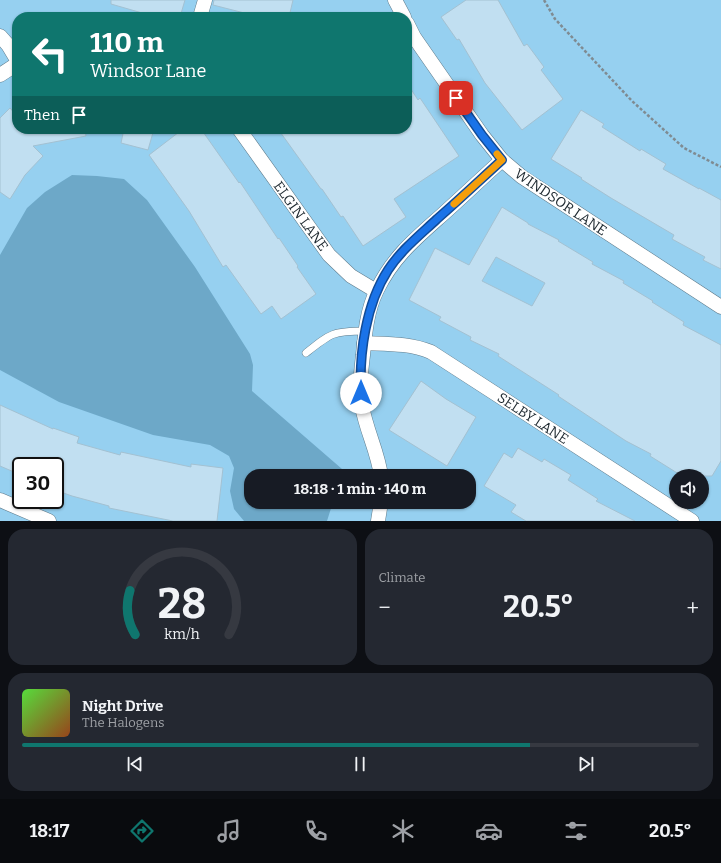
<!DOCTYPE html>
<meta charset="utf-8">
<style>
:root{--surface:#171b24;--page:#242831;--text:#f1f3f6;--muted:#9ea1a6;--line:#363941;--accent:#0f766e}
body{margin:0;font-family:Bitter,serif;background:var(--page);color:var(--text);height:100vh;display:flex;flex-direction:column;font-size:15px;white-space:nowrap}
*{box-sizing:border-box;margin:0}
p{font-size:13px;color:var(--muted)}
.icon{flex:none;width:22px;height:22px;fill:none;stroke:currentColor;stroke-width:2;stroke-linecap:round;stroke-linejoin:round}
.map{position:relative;height:521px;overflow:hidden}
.drawer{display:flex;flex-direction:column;gap:8px;padding:8px;background:#0d0f14;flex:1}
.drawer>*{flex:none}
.guide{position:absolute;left:12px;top:12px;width:400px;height:122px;border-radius:16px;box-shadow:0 1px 3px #0004;background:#0f766e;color:#fff;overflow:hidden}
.buttons{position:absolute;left:669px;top:469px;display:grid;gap:8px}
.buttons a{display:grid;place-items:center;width:40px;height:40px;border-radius:50%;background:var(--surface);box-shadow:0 1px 3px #0004;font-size:20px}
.speed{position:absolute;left:12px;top:457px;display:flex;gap:8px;font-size:20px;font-weight:700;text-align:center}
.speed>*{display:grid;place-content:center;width:52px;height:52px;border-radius:50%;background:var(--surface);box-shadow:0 1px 3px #0004;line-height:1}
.speed .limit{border:2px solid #111;border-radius:6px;background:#fff;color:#111}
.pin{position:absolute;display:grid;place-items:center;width:34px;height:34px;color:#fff;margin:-17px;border-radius:8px;box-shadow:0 2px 6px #0006}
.me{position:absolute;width:44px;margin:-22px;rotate:0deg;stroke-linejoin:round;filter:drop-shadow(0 0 3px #0008)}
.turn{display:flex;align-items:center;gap:14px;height:84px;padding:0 12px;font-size:18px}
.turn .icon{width:52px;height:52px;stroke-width:2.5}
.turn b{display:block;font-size:28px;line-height:34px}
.then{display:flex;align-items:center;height:38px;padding:0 12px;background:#0003;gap:8px;font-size:15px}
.big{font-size:30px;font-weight:700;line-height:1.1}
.drawer .tile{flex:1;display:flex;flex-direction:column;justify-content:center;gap:6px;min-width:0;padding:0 14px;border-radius:16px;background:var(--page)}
.drawer .dial{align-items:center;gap:0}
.dial svg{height:104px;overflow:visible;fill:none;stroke:var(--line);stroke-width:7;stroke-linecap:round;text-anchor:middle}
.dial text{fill:var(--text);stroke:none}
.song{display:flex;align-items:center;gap:12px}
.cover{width:48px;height:48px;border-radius:6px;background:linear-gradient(135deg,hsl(110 70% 55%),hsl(20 70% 35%))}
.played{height:4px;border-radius:2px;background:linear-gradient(90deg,var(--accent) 75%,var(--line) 75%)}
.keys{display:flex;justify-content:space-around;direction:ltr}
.heat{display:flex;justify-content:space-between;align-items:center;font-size:22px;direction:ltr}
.drawer .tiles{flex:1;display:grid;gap:8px;grid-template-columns:1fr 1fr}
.tile:last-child{grid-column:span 2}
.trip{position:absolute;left:244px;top:469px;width:232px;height:40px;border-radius:16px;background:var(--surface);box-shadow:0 1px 3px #0004;font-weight:700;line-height:40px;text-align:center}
.tab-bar{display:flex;height:64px;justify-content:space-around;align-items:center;background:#090b0e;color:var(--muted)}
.tab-bar .icon{width:28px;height:28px}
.tab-bar .on{color:var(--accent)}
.tab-bar b{font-size:18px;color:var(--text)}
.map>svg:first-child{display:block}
.green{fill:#96d0f0;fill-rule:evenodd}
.water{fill:#6da8c8}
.building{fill:#c1dff1;stroke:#a3c1d2;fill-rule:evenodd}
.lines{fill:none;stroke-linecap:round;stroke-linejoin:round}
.service-casing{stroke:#607c8c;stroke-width:8}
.minor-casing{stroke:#607c8c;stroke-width:15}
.path{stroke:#7f8b92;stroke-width:2.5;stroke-dasharray:3 2;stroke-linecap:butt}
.service{stroke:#fff;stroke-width:7}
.minor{stroke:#fff;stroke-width:14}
.route-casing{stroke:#114b97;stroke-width:10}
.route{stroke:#1a73e8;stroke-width:7}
.slow{stroke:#f59e0b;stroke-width:7}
.labels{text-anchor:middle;stroke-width:3;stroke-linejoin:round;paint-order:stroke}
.street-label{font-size:14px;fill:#1b262d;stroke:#fff}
</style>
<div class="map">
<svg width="721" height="521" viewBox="0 0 721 521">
<rect width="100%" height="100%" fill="#eaf6fe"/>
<path class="green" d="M0 0H721V521H0ZM17 17H407V129H17ZM21 466H55V500H21ZM251 476H469V502H251ZM676 476H702V502H676Z"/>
<polygon class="water" points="72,175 97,176 124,179 147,200 195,267 250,354 253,365 252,391 342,469 340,476 251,476 251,502 333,502 327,521 244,521 234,509 230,491 234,468 229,456 210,445 153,435 59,402 0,370 0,255 27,208 45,192"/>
<g class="building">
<polygon points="111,0 185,0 180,17 156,17 111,4"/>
<polygon points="214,0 293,0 289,17 260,17 213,5"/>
<polygon points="466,0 498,0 524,46 527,44 544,67 541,70 563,99 522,130 485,83 459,39 457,40 441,17"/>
<polygon points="407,83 418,100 420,98 459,156 394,199 406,217 363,246 343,216 341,217 322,189 321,189 278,129 407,129"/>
<polygon points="10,108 17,116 17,129 85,129 86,136 33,146 43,156 25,175 10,199 0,192 0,118"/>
<polygon points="581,110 604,124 602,127 640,151 641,149 666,164 663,169 699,189 699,188 721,200 721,269 703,260 705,257 672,239 674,235 611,198 581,179 582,178 551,159"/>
<polygon points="124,129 154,129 148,150 121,143"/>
<polygon points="183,129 201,129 239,183 240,182 278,239 279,238 298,266 297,267 316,294 281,319 272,306 261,314 226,265 223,267 189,211 149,155"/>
<path d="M502 207 528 223V224L559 240 558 241 593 262 592 264 624 281 623 283 653 301 652 302 684 322 683 325 721 345V461L712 476H682L650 456 651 454 626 441 558 396 559 395 498 356 499 354 470 340 471 337 439 320 441 317 409 300 435 248 469 265ZM496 257 545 283 532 306 482 281Z"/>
<polygon points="421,381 446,399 476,417 447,466 389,430"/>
<polygon points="0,405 53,429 53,428 79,437 77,443 120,455 121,452 191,467 191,464 223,468 217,521 173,521 109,508 109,506 72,496 55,490 55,466 21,466 21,475 0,466"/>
<polygon points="518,448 542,462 544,459 571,475 568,480 598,499 596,501 635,521 526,521 511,512 516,505 484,486 504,453 512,458"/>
</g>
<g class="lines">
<defs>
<path id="service" d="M306 353C331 333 333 331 365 331"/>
<g id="minor">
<polyline points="395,0 404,17"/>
<polyline points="200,17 205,0"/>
<polyline points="407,23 414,37 482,135 502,160 522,177 721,307"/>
<polyline points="0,36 8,45 17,60"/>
<polyline points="0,75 17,64"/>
<polyline points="239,129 329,255 351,276 376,291"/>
<path d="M364 343C387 344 410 343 431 352L692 521"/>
<path d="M381 476C378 452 366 430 362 406 359 389 361 372 363 355 365 333 367 310 377 290 393 257 415 239 442 215 462 197 482 178 502 160"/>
<polyline points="0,500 49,521"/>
<polyline points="378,521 381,502"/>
</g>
</defs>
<use href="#service" class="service-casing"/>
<use href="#minor" class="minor-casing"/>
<polyline class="path" points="544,0 555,19 632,101 684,148 721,167"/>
<use href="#service" class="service"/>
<use href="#minor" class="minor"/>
</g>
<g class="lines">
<defs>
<path id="route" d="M361 393C359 353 366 304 388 270 401 250 420 235 437 219 459 200 480 180 502 160L482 135 456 98"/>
</defs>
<use href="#route" class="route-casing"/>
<use href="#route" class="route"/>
<polyline class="slow" points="454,204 502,160 497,154"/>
</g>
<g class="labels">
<g class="street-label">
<text transform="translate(561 202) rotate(34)" y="5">WINDSOR LANE</text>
<text transform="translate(301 216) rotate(54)" y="5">ELGIN LANE</text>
<text transform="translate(533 418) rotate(33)" y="5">SELBY LANE</text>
</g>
</g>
</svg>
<div class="buttons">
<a><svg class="icon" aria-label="sound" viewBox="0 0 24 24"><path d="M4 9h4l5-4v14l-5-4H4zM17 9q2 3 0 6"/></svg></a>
</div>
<div class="speed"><div class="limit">30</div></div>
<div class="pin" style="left:456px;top:98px;background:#d93025"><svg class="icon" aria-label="arrive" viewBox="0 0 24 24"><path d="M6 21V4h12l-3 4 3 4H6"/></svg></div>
<svg class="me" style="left:361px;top:393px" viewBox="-20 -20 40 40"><circle r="19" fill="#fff"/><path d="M0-13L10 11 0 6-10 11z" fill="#1a73e8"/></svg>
<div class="trip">18:18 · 1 min · 140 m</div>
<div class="guide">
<div class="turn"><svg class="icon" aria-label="left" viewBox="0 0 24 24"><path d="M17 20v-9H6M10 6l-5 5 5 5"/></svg><div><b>110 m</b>Windsor Lane</div></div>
<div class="then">Then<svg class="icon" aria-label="arrive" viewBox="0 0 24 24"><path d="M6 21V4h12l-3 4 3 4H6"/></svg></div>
</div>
</div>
<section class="drawer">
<div class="tiles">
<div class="tile dial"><svg viewBox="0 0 100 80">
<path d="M14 69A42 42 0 1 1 86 69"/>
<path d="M14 69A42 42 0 0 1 10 35" stroke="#0f766e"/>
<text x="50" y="56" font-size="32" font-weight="700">28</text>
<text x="50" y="72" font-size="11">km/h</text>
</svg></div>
<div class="tile"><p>Climate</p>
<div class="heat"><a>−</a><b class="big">20.5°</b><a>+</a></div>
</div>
<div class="tile">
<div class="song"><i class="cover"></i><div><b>Night Drive</b><p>The Halogens</p></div></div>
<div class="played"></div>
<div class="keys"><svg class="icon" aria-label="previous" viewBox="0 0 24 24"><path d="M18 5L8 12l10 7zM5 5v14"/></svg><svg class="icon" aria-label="pause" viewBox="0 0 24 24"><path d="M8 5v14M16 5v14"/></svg><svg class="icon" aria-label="next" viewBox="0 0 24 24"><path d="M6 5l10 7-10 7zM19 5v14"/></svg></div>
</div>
</div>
</section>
<nav class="tab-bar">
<b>18:17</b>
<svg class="icon on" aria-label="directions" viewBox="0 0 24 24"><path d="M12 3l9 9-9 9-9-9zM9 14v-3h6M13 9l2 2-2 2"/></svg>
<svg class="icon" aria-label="music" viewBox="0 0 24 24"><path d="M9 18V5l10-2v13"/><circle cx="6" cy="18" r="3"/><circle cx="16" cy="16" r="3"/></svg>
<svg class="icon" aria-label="phone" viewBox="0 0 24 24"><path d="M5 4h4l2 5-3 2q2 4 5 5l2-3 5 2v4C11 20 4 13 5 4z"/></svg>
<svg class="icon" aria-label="climate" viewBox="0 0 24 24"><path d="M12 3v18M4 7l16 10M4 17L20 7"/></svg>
<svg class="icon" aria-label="car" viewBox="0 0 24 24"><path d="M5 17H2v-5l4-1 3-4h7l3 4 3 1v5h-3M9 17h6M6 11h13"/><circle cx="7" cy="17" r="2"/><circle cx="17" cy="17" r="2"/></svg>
<svg class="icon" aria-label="filters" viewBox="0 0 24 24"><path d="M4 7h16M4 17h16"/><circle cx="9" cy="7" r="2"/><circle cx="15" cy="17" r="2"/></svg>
<b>20.5°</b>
</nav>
